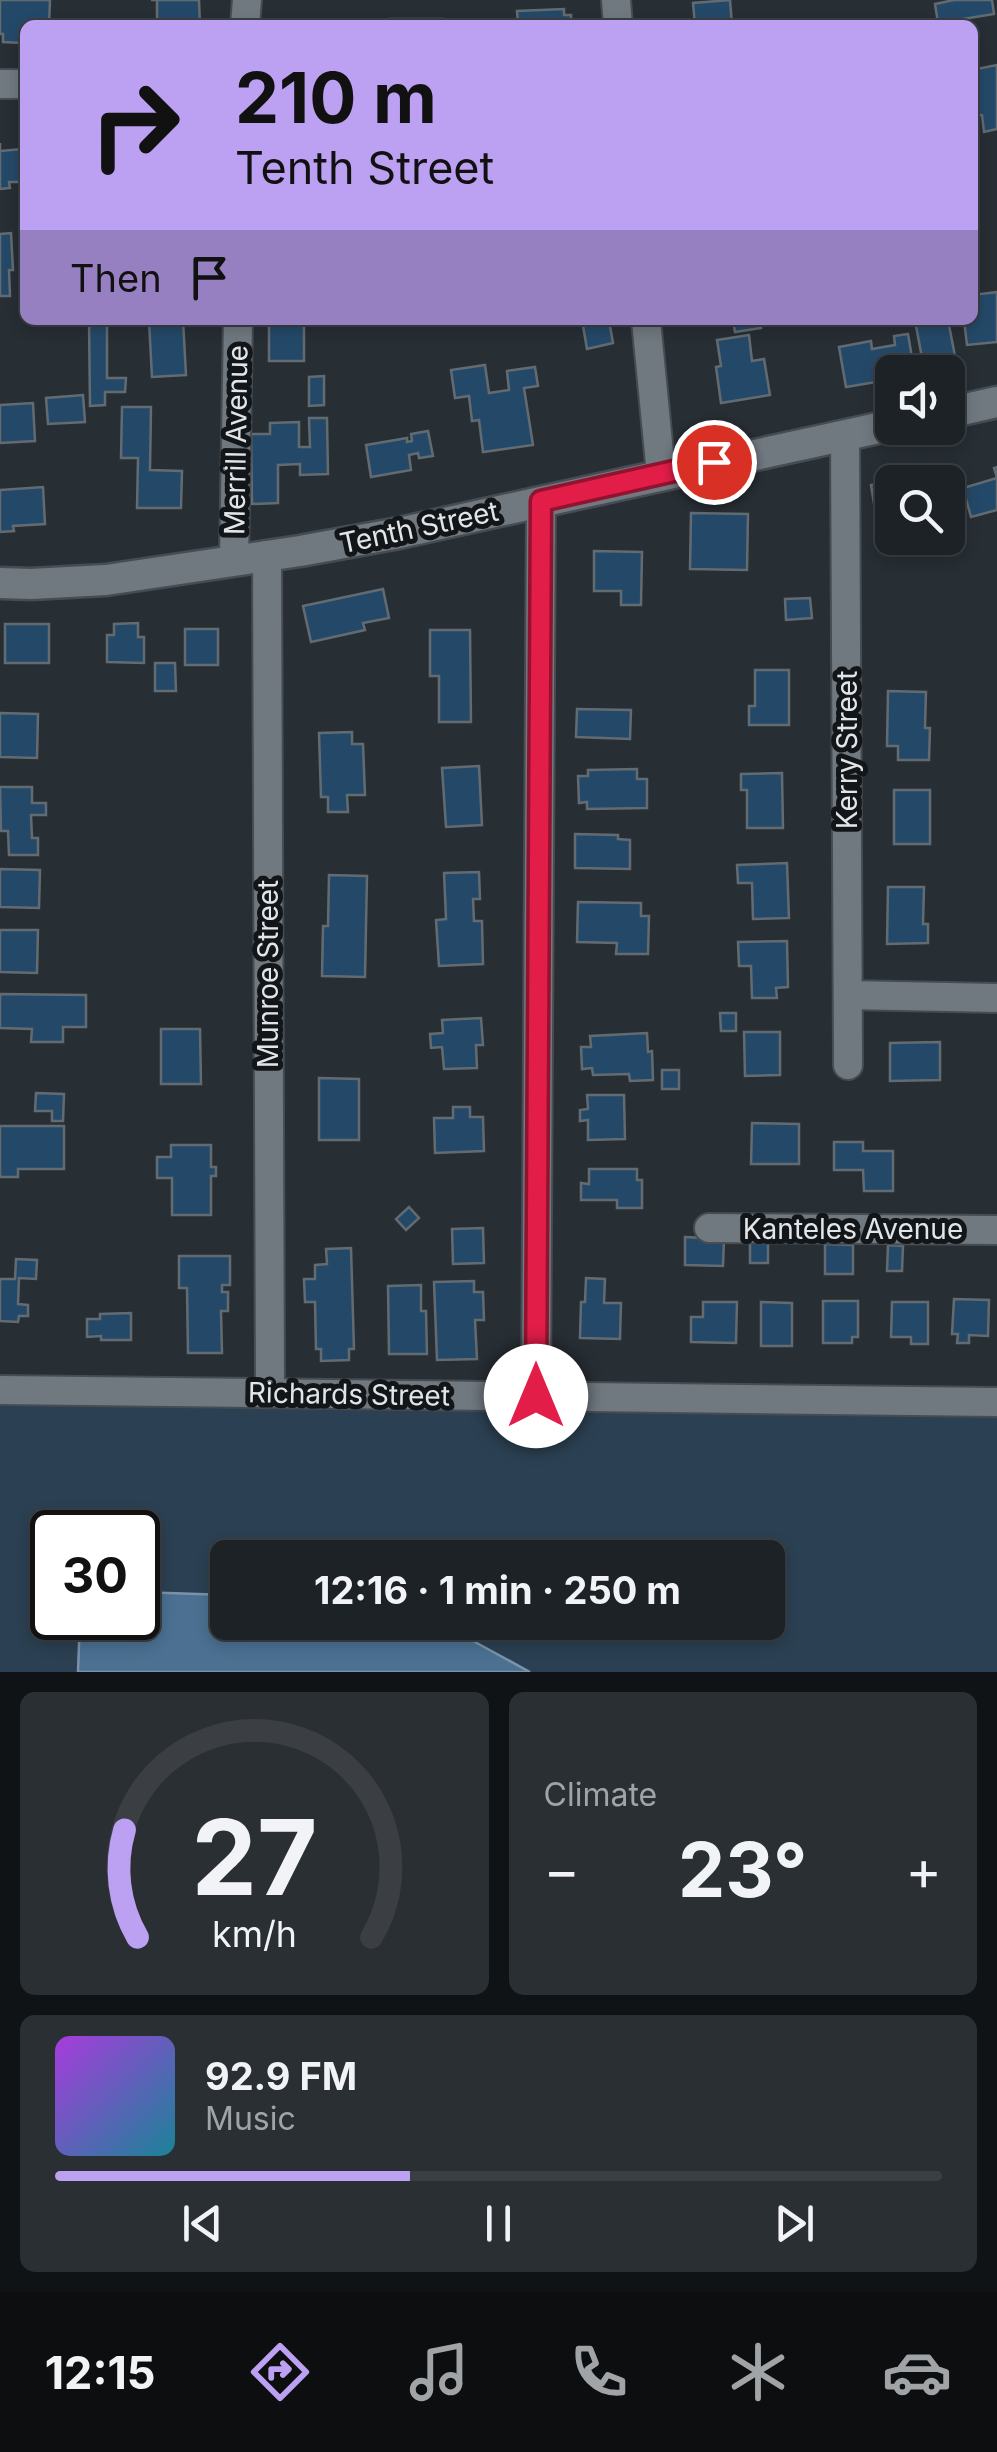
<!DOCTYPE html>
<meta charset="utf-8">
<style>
:root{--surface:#1d2227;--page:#2a2f33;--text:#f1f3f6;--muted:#a0a4a7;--line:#3b3f44;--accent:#bca0f2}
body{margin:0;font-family:Inter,sans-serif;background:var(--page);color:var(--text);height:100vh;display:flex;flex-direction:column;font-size:38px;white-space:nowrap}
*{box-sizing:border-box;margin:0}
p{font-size:32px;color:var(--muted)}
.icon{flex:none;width:55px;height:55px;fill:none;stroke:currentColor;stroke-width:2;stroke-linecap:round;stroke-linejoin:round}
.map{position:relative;height:1672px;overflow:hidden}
.details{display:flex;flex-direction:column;gap:20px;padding:20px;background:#101315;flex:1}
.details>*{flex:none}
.guide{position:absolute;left:20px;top:20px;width:958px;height:305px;border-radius:15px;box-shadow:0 5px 15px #0003,0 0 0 2px var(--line);background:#bca0f2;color:#111;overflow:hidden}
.tools{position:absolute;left:875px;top:355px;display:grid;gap:20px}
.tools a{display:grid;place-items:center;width:90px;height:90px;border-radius:15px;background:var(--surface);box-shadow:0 5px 15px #0003,0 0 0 2px var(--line);font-size:50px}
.speed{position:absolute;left:30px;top:1510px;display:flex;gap:20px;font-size:50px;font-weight:700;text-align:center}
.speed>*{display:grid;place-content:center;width:130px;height:130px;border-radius:50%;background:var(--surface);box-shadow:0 5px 15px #0003,0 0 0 2px var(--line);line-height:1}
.speed .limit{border:5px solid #111;border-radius:15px;background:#fff;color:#111}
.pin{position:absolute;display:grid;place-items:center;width:85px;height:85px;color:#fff;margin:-42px;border:5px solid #fff;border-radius:50%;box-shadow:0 2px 10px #0007}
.me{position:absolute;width:110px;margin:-55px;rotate:0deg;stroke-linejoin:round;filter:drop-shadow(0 0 8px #0008)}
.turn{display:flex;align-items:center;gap:35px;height:210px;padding:0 50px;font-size:45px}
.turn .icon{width:130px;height:130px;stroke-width:2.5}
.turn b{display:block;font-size:70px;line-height:85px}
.then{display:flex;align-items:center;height:95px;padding:0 50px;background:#0003;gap:20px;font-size:38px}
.big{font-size:75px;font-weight:700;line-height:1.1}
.details .widget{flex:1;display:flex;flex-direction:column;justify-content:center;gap:15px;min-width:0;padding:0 35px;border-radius:15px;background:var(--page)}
.details .dial{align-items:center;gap:0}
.dial svg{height:260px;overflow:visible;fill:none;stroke:var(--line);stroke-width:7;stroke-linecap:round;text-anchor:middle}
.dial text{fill:var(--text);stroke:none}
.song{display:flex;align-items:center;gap:30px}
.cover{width:120px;height:120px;border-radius:15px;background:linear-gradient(135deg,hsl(280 70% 55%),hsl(190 70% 35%))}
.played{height:10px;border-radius:5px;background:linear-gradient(90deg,var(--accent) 40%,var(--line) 40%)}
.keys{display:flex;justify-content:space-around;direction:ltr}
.heat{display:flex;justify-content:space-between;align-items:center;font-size:55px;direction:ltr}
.details .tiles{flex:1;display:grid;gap:20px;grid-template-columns:1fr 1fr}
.widget:last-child{grid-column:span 2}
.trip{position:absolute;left:210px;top:1540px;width:575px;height:100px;border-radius:15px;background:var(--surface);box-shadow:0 5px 15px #0003,0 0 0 2px var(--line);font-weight:700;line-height:100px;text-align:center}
.tabs{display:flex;height:160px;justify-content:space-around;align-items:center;background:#0c0e10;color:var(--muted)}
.tabs .icon{width:70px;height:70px}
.tabs .current{color:var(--accent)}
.tabs b{font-size:45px;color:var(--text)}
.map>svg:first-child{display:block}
.green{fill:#2b4052;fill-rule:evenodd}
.water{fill:#4b7091;stroke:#7893ab;stroke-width:2.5}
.building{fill:#244968;stroke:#636b72;stroke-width:2.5}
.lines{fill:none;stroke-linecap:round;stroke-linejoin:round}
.minor-casing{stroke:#464c51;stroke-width:32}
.tertiary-casing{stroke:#464c51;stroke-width:35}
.minor{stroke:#717980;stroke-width:28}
.tertiary{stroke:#717980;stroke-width:30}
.route-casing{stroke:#92132f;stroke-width:25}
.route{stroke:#e11d48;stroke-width:18}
.labels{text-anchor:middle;stroke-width:10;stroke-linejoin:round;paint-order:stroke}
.street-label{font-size:28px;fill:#e0e5e9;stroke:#131619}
</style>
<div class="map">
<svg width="997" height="1672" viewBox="0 0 997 1672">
<rect width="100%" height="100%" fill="#272e34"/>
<path class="green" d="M0 1390 997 1402V1672H0ZM52 1532H138V1618H52ZM228 1558H768V1622H228Z"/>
<polygon class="water" points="138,1592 227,1595 228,1622 440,1623 530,1672 78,1672 80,1618 138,1618"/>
<g class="building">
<polygon points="0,0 50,0 49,25 25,25 23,43 3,42 3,34 0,34"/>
<polygon points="151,0 199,0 200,25 163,25 162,23 157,23 157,0"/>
<polygon points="730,0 732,25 695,25 693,3"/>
<polygon points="954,0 992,0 994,14 938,23 935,4"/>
<polygon points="564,9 564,15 571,15 571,25 518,25 517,11"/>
<rect x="390" y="19" width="53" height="6"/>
<polygon points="997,65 997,129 984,132 982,115 972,116 972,70"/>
<polygon points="0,143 0,151 22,149 24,182 9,182 10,188 0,189"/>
<polygon points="11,233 13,270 9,270 10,296 0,296 0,234"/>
<polygon points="997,292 997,342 967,345 964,320 972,320 972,295"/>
<polygon points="89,320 107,320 107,378 126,378 125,392 105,392 105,405 90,406"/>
<polygon points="183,320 186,375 152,377 149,321"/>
<rect x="269" y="320" width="35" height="41"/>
<polygon points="582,320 609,320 613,343 587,349"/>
<polygon points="733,320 759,320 761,328 735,332"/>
<polygon points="948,320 955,356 923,363 916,326"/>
<polygon points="908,334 914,369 875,376 876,382 846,387 839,347 871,341 872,349 895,345 894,336"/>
<polygon points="749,335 752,361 764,359 770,395 721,403 716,367 721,366 717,340"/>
<polygon points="485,365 489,393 509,390 507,371 535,367 538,386 524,388 533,445 483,452 479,420 472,421 469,396 455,398 451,370"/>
<polygon points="324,376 324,405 309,406 309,377"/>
<polygon points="83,395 85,422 48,424 46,398"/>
<polygon points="33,403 35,441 0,443 0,405"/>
<polygon points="122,407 151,407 150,470 182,471 181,508 137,508 138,458 121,458"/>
<polygon points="309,418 327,418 328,474 300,475 300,464 278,465 278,503 252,504 251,434 270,434 270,423 299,422 299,447 310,447"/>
<polygon points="428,431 433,456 419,458 418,453 409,455 411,470 371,477 366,445 407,438 407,442 412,441 411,434"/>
<polygon points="997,467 997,510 971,517 963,488 997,478 994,468"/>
<polygon points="896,475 897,482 917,478 918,482 892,482 892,526 878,528 871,485 884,483 883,477"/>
<polygon points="43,487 45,524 13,526 14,531 0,532 0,490"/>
<polygon points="691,513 748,514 747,570 690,569"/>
<polygon points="594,551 642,552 641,605 621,605 621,591 594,591"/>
<polygon points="383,589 389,618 363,623 365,630 311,642 303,606"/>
<polygon points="810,598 812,618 786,620 785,599"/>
<polygon points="138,623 138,637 144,637 144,663 107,662 107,635 114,635 114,624"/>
<rect x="5" y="624" width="44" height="39"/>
<rect x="185" y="629" width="33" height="36"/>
<polygon points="430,630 470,630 471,722 439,722 439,676 430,676"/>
<polygon points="155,663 175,663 176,691 155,691"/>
<polygon points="755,670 789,670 789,725 749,725 749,706 755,706"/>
<polygon points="888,691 926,692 925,728 930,728 929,760 898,760 898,746 887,746"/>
<polygon points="577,709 631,710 630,739 576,737"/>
<polygon points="0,713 38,714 37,758 0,757"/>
<polygon points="352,732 352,744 363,744 365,795 347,795 348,812 328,812 328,797 321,797 319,733"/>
<polygon points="479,766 482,825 446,827 442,768"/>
<polygon points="637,769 637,779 647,779 647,808 587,809 587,802 579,803 578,776 588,776 588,770"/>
<polygon points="782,773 783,828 747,828 747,790 741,790 741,774"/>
<polygon points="0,787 32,787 32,803 46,803 46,815 31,815 32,838 38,838 38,855 9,855 8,831 1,831"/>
<rect x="894" y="790" width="36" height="54"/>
<polygon points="575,834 618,835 618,839 630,840 630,869 575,868"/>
<polygon points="787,863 789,918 753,919 752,883 738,883 737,865"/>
<polygon points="0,869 40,870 39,908 0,907"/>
<polygon points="479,872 480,899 473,899 474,921 482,921 483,964 439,966 436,920 446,919 444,873"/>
<polygon points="329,875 367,876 365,977 322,976 323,926 328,926"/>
<polygon points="888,887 924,887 923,924 928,924 928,943 887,944"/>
<polygon points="578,902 641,903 641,916 649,916 648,954 616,954 617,943 577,942"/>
<polygon points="0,930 38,930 37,973 0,972"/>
<polygon points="787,941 788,987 776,988 777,998 752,998 751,966 739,966 738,942"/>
<polygon points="0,994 86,995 86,1027 63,1027 63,1042 31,1042 32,1029 0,1028"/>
<polygon points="720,1013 736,1013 736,1031 721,1031"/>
<polygon points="481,1018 483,1045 476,1045 477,1068 444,1069 442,1047 431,1048 430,1034 443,1033 442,1020"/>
<polygon points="161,1029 200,1029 201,1084 161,1084"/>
<polygon points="744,1032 780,1032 780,1075 745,1076"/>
<polygon points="647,1033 648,1052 652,1051 653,1080 630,1081 629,1074 593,1075 592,1068 582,1069 581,1047 591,1047 590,1036"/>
<polygon points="940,1042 940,1080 890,1081 890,1043"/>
<rect x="662" y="1070" width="17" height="19"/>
<polygon points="319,1078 359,1079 359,1140 319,1140"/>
<polygon points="36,1093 64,1094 63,1121 52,1121 52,1111 35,1111"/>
<polygon points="587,1095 624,1095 625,1139 588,1140 588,1120 580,1121 580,1110 588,1109"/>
<polygon points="453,1107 470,1107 470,1117 483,1117 484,1151 435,1153 434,1118 453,1118"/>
<polygon points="752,1123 799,1124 799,1164 751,1164"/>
<polygon points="0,1126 64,1126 64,1169 18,1169 18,1177 0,1177"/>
<polygon points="834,1142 863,1142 863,1151 893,1151 893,1191 864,1191 863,1170 834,1170"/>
<polygon points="171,1145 211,1145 211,1167 216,1167 216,1176 211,1176 211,1215 172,1215 172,1178 157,1178 157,1157 171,1157"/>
<polygon points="589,1169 637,1169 637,1180 642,1180 642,1208 617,1208 617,1200 581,1200 581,1183 589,1184"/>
<polygon points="409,1207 419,1218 406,1230 396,1219"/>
<polygon points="483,1228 484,1263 453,1264 452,1229"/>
<polygon points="685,1237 724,1239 723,1266 685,1265"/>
<rect x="750" y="1238" width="18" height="25"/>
<polygon points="825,1244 853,1245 853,1274 825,1274"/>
<polygon points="888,1245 903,1246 902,1271 887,1271"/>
<polygon points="351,1248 354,1349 349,1349 349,1360 321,1361 321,1349 316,1349 315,1302 305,1302 304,1279 315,1279 315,1265 327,1264 326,1249"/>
<polygon points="179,1256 230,1256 230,1285 222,1285 222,1292 228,1292 228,1311 221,1311 222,1353 188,1353 187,1288 179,1288"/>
<polygon points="16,1259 37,1260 36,1279 19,1278 18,1304 28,1305 28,1316 19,1316 18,1322 0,1321 0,1279 15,1279"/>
<polygon points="586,1278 605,1279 604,1303 621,1303 620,1339 580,1338 581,1302 585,1302"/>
<polygon points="474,1281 474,1292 483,1292 484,1320 475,1320 477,1359 437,1360 434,1282"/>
<polygon points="421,1285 421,1311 426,1311 427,1354 389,1354 388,1286"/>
<polygon points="954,1299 989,1300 988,1336 969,1335 969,1343 957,1343 958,1334 952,1334"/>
<polygon points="823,1301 858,1301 858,1337 852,1337 852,1343 823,1343"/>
<polygon points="703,1302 737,1302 736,1343 691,1342 691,1317 703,1317"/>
<polygon points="761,1302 792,1303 792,1346 761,1346"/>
<polygon points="892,1302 928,1302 928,1344 911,1344 911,1337 891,1337"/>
<polygon points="131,1313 131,1340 101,1340 101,1336 87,1337 87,1319 100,1319 100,1314"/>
</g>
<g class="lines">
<defs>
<g id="minor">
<polyline points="616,0 618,25"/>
<polyline points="245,25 247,0"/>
<polyline points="0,84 25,84"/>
<polyline points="646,320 661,474"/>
<polyline points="845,435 848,1065"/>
<polyline points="267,555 270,1393"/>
<polyline points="234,560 238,320"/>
<polyline points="848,995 997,998"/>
<polyline points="709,1228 997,1230"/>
<polyline points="0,1390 997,1402"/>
<polyline points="536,1396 541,501"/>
</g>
<g id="tertiary">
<polyline points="948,413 997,402"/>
<polyline points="0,583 31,584 106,580 300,551 399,533 892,425"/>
</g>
</defs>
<use href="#minor" class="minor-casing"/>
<use href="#tertiary" class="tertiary-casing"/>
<use href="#minor" class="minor"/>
<use href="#tertiary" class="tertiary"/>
</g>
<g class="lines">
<defs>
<polyline id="route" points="536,1396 541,501 714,462"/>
</defs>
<use href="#route" class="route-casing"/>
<use href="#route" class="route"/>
</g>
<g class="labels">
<g class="street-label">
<text transform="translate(236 440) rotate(-89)" y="10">Merrill Avenue</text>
<text transform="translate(419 527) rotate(-12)" y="10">Tenth Street</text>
<text transform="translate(847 750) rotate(-90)" y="10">Kerry Street</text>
<text transform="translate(268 974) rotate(-90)" y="10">Munroe Street</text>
<text x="853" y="1239">Kanteles Avenue</text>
<text transform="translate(349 1394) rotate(1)" y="10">Richards Street</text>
</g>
</g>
</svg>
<div class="tools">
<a><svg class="icon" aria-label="sound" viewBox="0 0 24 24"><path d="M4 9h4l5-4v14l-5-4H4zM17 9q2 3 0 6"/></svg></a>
<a><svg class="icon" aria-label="search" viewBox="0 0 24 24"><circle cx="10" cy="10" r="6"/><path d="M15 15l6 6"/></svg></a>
</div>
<div class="speed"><div class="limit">30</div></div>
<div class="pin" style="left:714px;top:462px;background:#d93025"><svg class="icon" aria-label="arrive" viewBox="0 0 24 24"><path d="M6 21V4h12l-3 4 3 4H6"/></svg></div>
<svg class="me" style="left:536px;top:1396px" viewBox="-20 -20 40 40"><circle r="19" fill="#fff"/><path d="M0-13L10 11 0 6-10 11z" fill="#e11d48"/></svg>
<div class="trip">12:16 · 1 min · 250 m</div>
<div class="guide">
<div class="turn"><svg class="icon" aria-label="right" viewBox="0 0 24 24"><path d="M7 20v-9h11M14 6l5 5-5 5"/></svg><div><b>210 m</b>Tenth Street</div></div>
<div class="then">Then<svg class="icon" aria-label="arrive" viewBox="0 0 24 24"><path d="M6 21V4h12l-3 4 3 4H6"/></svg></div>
</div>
</div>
<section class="details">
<div class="tiles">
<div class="widget dial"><svg viewBox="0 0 100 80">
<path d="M14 69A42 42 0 1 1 86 69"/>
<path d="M14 69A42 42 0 0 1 10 36" stroke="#bca0f2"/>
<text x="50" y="56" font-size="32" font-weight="700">27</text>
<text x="50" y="72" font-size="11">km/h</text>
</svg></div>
<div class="widget"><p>Climate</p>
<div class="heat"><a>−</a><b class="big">23°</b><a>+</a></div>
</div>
<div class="widget">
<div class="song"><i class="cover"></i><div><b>92.9 FM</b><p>Music</p></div></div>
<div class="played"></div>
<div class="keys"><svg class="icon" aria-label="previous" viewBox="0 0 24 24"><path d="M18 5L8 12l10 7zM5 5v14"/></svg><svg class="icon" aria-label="pause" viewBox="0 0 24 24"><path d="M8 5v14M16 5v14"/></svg><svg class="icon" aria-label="next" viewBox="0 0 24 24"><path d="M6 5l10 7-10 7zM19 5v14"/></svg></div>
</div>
</div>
</section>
<nav class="tabs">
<b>12:15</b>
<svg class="icon current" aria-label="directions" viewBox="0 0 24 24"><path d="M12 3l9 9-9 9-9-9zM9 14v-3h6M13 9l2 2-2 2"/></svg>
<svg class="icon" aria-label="music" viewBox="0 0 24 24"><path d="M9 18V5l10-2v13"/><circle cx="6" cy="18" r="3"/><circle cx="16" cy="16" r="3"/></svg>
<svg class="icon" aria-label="phone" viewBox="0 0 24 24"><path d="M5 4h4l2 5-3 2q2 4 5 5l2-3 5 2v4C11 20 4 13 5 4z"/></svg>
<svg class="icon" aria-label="climate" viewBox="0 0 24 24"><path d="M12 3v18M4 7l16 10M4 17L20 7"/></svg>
<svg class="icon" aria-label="car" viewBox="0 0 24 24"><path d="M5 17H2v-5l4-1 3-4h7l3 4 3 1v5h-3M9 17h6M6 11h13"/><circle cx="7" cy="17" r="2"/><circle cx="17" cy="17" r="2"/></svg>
</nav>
